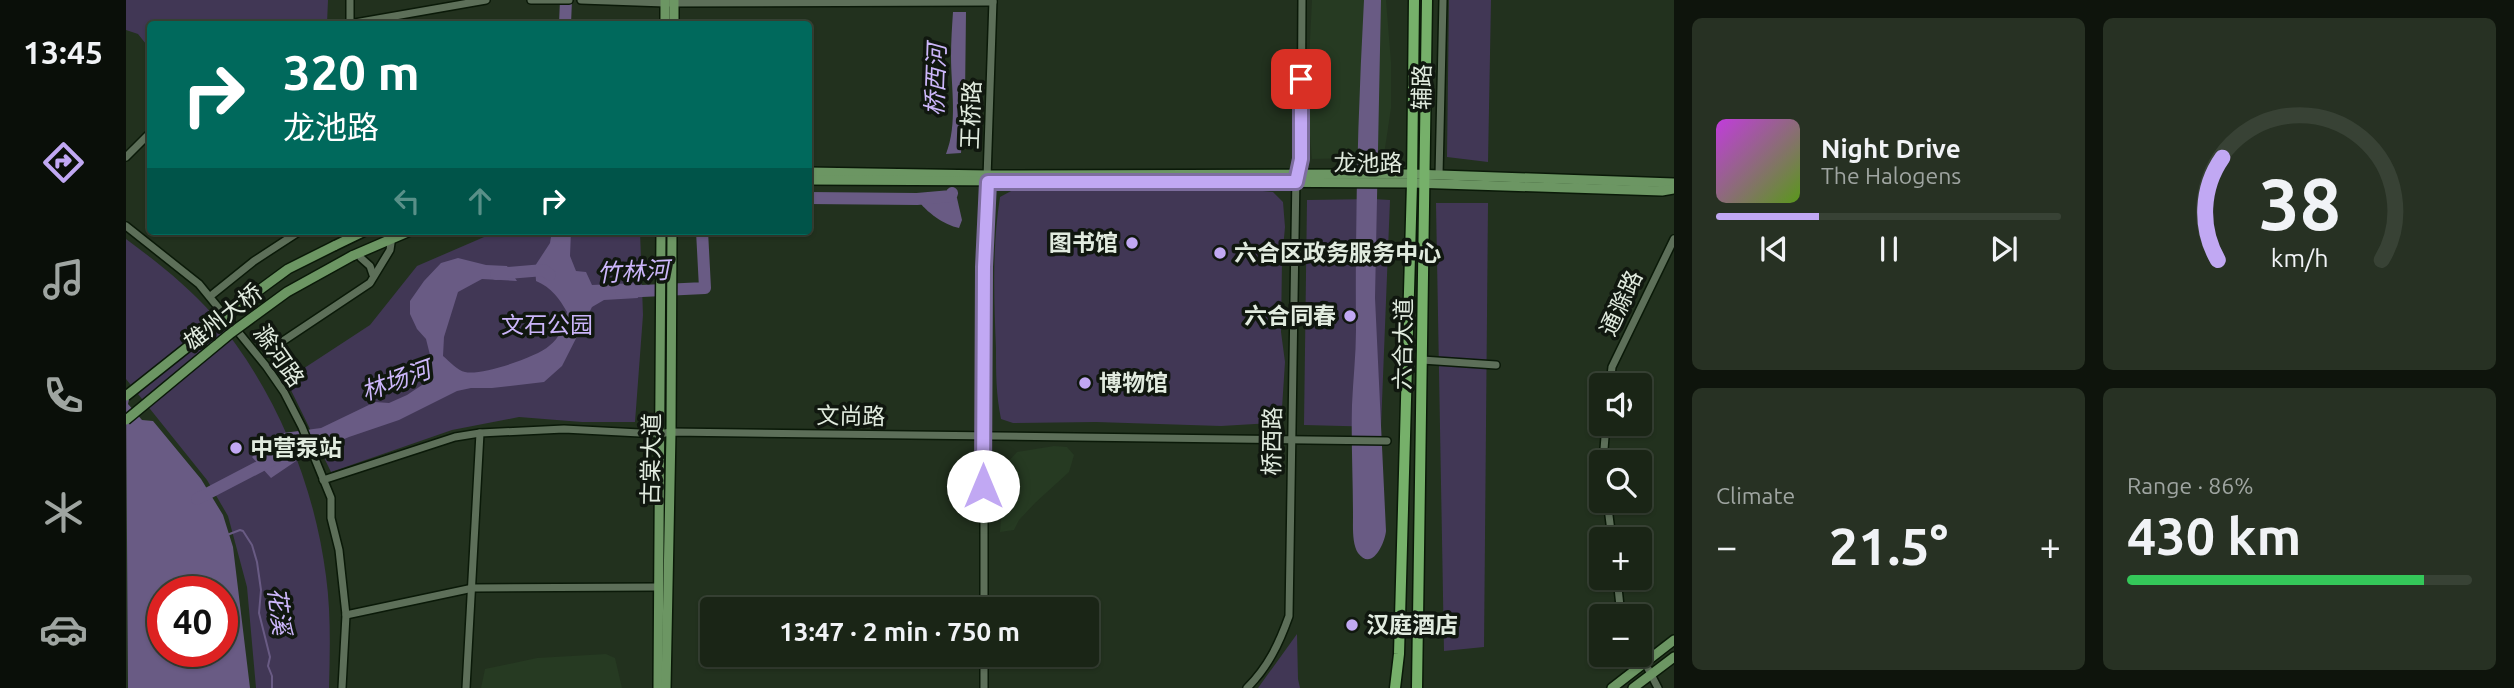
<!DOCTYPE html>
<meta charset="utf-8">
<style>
:root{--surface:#1a2516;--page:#273123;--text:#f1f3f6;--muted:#9fa5a1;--line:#384235;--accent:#c1a8f3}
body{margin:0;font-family:Ubuntu,"Noto Sans SC",sans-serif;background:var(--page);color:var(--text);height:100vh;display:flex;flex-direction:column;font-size:26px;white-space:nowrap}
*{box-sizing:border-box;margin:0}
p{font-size:23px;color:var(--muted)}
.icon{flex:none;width:38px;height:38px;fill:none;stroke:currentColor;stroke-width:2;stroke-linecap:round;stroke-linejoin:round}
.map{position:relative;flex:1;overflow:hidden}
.panel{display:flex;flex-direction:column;gap:18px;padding:18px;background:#0e140c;width:840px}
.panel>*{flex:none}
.banner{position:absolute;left:21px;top:21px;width:665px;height:214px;border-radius:7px;box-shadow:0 2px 5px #0004,0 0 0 2px var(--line);background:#00695c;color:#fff;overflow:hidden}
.buttons{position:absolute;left:1463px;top:373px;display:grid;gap:14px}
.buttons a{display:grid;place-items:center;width:63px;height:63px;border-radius:7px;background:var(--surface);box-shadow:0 2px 5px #0004,0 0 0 2px var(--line);font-size:35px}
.speed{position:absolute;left:21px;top:576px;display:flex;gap:14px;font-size:35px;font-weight:700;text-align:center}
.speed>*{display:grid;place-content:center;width:91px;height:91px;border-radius:50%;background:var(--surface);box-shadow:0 2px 5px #0004,0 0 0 2px var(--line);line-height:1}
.speed .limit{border:10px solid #d22;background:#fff;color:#111}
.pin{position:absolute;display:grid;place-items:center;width:60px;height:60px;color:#fff;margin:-30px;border-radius:14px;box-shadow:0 4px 10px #0006}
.me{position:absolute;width:77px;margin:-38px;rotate:0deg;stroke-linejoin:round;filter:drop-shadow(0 0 5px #0008)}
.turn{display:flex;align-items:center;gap:24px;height:147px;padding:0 21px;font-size:32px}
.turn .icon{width:91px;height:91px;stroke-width:2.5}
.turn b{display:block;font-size:49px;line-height:60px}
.lanes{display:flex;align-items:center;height:66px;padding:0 21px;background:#0003;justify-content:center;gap:35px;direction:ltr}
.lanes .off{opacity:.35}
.big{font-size:52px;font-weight:600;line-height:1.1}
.panel .tile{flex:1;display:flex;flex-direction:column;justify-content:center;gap:10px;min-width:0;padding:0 24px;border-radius:10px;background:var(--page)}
.panel .dial{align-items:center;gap:0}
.dial svg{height:182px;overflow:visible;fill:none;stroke:var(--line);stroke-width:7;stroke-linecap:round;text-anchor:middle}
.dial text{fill:var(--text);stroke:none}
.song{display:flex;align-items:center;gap:21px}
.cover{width:84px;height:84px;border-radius:10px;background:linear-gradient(135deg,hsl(290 70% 55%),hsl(90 70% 35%))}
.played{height:7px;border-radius:4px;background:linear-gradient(90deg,var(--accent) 30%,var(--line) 30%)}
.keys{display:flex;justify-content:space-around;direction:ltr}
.heat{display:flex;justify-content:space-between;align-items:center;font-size:38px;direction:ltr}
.charge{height:10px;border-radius:5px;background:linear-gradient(90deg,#34c759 86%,var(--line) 0)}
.panel .tiles{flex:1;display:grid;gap:18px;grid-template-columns:repeat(2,1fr)}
.trip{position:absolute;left:574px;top:597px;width:399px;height:70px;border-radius:7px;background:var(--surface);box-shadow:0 2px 5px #0004,0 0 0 2px var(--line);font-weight:600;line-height:70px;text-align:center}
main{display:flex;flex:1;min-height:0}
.tab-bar{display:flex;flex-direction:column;width:126px;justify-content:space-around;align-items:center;background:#0a0f09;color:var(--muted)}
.tab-bar .icon{width:49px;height:49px}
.tab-bar .current{color:var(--accent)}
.tab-bar b{font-size:32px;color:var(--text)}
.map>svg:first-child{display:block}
.built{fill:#263a22}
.green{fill:#413755}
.water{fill:#695b84;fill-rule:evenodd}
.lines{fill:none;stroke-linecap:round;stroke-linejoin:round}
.stream{stroke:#695b84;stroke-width:2}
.river{stroke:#695b84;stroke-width:12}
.minor-casing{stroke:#0a1908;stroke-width:10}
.major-casing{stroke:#0a1908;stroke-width:12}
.highway-casing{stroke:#0a1908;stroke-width:13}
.minor{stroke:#5d6f59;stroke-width:7}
.major{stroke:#6c9663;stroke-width:9}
.highway{stroke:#76b06a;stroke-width:10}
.major-bridge-casing{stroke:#0a1908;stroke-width:12;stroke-linecap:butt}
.major-bridge{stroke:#6c9663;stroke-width:9}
.route-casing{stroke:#7d6d9e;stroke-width:18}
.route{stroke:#c1a8f3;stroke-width:12}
.poi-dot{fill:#c1a8f3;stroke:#10170f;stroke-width:2.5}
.labels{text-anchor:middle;stroke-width:7;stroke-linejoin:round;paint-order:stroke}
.street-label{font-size:23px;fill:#e1ebdf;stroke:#10170f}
.poi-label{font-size:23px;font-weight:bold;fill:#e1ebdf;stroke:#10170f;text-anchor:start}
.park-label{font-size:23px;fill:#cbb5f9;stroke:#10170f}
.water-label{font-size:24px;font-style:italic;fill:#ccb6fa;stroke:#10170f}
</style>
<main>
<nav class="tab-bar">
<b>13:45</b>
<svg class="icon current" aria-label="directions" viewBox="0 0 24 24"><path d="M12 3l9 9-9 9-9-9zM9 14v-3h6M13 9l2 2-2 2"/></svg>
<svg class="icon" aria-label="music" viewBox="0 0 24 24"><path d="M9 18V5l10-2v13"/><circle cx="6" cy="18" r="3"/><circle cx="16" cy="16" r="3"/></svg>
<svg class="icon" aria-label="phone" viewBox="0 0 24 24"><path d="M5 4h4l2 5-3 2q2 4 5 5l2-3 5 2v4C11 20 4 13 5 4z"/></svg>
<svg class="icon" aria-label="climate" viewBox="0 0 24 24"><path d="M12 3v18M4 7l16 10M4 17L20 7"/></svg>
<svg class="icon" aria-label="car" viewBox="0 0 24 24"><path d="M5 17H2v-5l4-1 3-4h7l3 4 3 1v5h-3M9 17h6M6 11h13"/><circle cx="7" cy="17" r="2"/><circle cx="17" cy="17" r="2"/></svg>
</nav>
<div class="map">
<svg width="1548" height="688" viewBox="0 0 1548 688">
<rect width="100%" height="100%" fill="#22311e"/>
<g class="built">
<polygon points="1186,0 1260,0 1265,62 1265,108 1258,155 1231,158 1186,159 1181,101"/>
<polygon points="928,446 941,447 948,455 943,472 909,503 893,520 888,530 874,532 879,465 891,452"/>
<polygon points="480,654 489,658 496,688 355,688 359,669 411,658"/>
</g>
<g class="green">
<polygon points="0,0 202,0 201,24 24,24 24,49 12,34 0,30"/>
<polygon points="1323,0 1365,0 1362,162 1321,157"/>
<path d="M983 188 1119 189 1147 192 1157 202 1159 227 1156 260 1155 332 1159 362 1156 408 1147 423 1095 426 970 422 887 423 875 419C870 394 870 374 870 349 868 299 866 247 874 197L887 190 936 191Z"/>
<polygon points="1247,199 1264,200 1255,427 1178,425 1181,200"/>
<polygon points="1310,203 1362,203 1358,647 1318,651"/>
<polygon points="372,231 514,231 517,315 509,422 456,422 393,417 326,430 205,472 160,380 244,325 291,266"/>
<path d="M0 239C31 262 62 286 88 316 149 389 188 482 200 576 205 613 204 651 203 688H130L121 587 102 516 81 480 0 379Z"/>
<polygon points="1171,634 1172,679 1174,688 1132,688"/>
</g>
<g class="water">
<path d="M1238 0H1255L1249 298 1260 531C1259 543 1246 572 1232 553 1226 544 1227 527 1227 517 1227 480 1225 442 1226 405 1227 380 1230 355 1230 330 1229 220 1232 110 1238 0Z"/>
<path d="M827 12H840L839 97 835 153 820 154C832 124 825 87 825 56 825 41 826 27 827 12Z"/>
<path d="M805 195 831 198 836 220 833 228C818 225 800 212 791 199Z"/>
<path d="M426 231H445L444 256 450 271 460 272 466 285 509 283 512 298 478 300 466 307 436 366 418 382 366 388H345L331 391 273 420 223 437 176 457 145 478 126 457 150 434 195 428 249 402 263 403 281 395 299 383 304 370V355L300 339 291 329 284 314V301L298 281 315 263 332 258 360 265 381 266 391 281 356 279 332 292 318 337 317 356C323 361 332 371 339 372 355 376 411 357 423 346 434 338 438 325 441 312 433 298 426 288 410 281L409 266 424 243Z"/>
<path d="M0 392 4 395 2 404 16 420 27 421 75 479 97 515 107 547 124 688H2ZM37 592H96V651H37Z"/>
</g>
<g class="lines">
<polyline class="stream" points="101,535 114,530 117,531 126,545 131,562 135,590 133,613 144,657 142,666 146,676 146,688"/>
<g class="river">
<polyline points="439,24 440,0"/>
<polyline points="682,198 791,199 825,196 826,193"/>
<polyline points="370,274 418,270 424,275"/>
<polyline points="495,292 579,288 576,231"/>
<polyline points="71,499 148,459"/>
</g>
<defs>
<g id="minor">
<polyline points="224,0 224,24"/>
<polyline points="405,0 443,0"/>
<polyline points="455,0 539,3 867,2"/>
<polyline points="223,24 360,0"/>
<polyline points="0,157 24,133"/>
<polyline points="1313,175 1317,0"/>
<polyline points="0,226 73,284 140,366 158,392 176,427 205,498 205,518 213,550 220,615 216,688"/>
<polyline points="235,258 244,266 247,275"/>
<polyline points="87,294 128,261 174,231"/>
<polyline points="142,351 244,283 264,250 265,243"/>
<polyline points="1296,360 1370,365"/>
<polyline points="1484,385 1486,367 1548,239"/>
<polyline points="1477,462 1480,424"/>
<polyline points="197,480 329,437 354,433 438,429 533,434 545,432 1261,441"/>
<polyline points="1481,500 1486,539"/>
<polyline points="1491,578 1495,616"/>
<polyline points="858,609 858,267 867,0"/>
<polyline points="220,615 347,588 532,587"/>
<polyline points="1514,653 1532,688"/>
<polyline points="858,654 858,688"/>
<polyline points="340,688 354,433"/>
<path d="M1121 688C1142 667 1153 644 1163 616L1170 174 1175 159 1176 0"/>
</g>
<g id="major">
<polyline points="539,24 539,0"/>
<polyline points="548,24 548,0"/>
<polyline points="682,172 862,175 1286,174 1548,183"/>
<polyline points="682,180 1286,183 1536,191 1548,189"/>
<polyline points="208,246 239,231"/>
<polyline points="226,256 284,231"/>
<polyline points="532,688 535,231"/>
<polyline points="540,688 545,432 546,231"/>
<polyline points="1486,688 1548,640"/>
<polyline points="1507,688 1548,657"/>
</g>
<g id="highway">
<polyline points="1269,688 1273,654 1286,183 1288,0"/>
<polyline points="1291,688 1301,0"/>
</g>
</defs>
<use href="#minor" class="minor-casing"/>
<use href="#major" class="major-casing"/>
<use href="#highway" class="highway-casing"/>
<use href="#minor" class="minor"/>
<use href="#major" class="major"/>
<use href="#highway" class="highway"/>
<defs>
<g id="major-bridge">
<polyline points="0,396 132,291 162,269 208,246"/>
<polyline points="0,420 105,333 161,292 226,256"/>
</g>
</defs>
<use href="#major-bridge" class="major-bridge-casing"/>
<use href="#major-bridge" class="major-bridge"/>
</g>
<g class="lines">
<defs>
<polyline id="route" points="857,486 858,267 862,182 1170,182 1175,159 1175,79"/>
</defs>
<use href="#route" class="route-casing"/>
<use href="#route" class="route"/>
</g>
<g class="poi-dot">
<circle cx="1006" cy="243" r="7"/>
<circle cx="1094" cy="253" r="7"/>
<circle cx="1224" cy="316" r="7"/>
<circle cx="959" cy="383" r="7"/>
<circle cx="110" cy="448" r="7"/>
<circle cx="1226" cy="625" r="7"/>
</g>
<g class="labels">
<g class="street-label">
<text transform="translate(1296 87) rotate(-89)" y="8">辅路</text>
<text transform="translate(845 115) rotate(-88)" y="8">王桥路</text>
<text x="1242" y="171">龙池路</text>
<text transform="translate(1495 303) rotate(-65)" y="8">通滁路</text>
<text transform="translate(97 317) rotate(-38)" y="8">雄州大桥</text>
<text transform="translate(1277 344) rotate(-89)" y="8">六合大道</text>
<text transform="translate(153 356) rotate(55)" y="8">滁河路</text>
<text transform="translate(725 416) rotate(1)" y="8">文尚路</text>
<text transform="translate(1146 441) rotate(-89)" y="8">桥西路</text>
<text transform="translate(525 459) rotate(-89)" y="8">古棠大道</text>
</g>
<g class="poi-label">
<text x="992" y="251" text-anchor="end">图书馆</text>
<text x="1108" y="261">六合区政务服务中心</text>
<text x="1210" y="324" text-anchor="end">六合同春</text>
<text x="973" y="391">博物馆</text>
<text x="124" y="456">中营泵站</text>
<text x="1240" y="633">汉庭酒店</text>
</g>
<g class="park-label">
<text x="421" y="333">文石公园</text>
</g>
<g class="water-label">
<text transform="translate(810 80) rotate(-88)" y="8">桥西河</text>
<text transform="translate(507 272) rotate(-3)" y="8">竹林河</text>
<text transform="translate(270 381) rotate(-20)" y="8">林场河</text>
<text transform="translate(153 611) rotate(83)" y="8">花溪</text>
</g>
</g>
</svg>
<div class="buttons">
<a><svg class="icon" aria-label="sound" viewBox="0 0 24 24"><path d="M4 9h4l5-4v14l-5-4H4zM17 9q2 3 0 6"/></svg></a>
<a><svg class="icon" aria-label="search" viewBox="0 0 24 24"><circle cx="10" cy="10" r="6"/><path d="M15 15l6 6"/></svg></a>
<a>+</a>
<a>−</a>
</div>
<div class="speed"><div class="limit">40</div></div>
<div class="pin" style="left:1175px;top:79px;background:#d93025"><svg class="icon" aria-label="arrive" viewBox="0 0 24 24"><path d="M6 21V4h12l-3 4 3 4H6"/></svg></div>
<svg class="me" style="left:857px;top:486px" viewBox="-20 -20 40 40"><circle r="19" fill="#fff"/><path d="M0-13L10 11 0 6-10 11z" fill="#c1a8f3"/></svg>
<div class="trip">13:47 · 2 min · 750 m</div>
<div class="banner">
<div class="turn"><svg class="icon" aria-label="right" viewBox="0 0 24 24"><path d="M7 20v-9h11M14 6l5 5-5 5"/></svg><div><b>320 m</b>龙池路</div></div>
<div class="lanes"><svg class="icon off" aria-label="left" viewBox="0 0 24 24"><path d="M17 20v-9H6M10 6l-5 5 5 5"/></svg><svg class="icon off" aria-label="ahead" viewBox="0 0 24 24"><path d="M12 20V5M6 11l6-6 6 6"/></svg><svg class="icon" aria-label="right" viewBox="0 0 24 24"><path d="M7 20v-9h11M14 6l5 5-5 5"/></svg></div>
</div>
</div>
<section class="panel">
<div class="tiles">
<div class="tile">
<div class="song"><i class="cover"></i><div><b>Night Drive</b><p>The Halogens</p></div></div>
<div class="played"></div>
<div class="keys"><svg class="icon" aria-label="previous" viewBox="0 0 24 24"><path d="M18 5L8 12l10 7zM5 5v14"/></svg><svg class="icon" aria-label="pause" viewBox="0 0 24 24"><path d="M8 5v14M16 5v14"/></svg><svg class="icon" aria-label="next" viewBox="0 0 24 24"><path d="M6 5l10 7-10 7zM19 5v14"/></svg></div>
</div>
<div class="tile dial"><svg viewBox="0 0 100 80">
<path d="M14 69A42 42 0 1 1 86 69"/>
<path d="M14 69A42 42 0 0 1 16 24" stroke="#c1a8f3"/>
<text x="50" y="56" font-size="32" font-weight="700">38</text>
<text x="50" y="72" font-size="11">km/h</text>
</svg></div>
<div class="tile"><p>Climate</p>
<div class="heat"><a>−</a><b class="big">21.5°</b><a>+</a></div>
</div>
<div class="tile"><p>Range · 86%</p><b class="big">430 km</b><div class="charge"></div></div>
</div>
</section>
</main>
